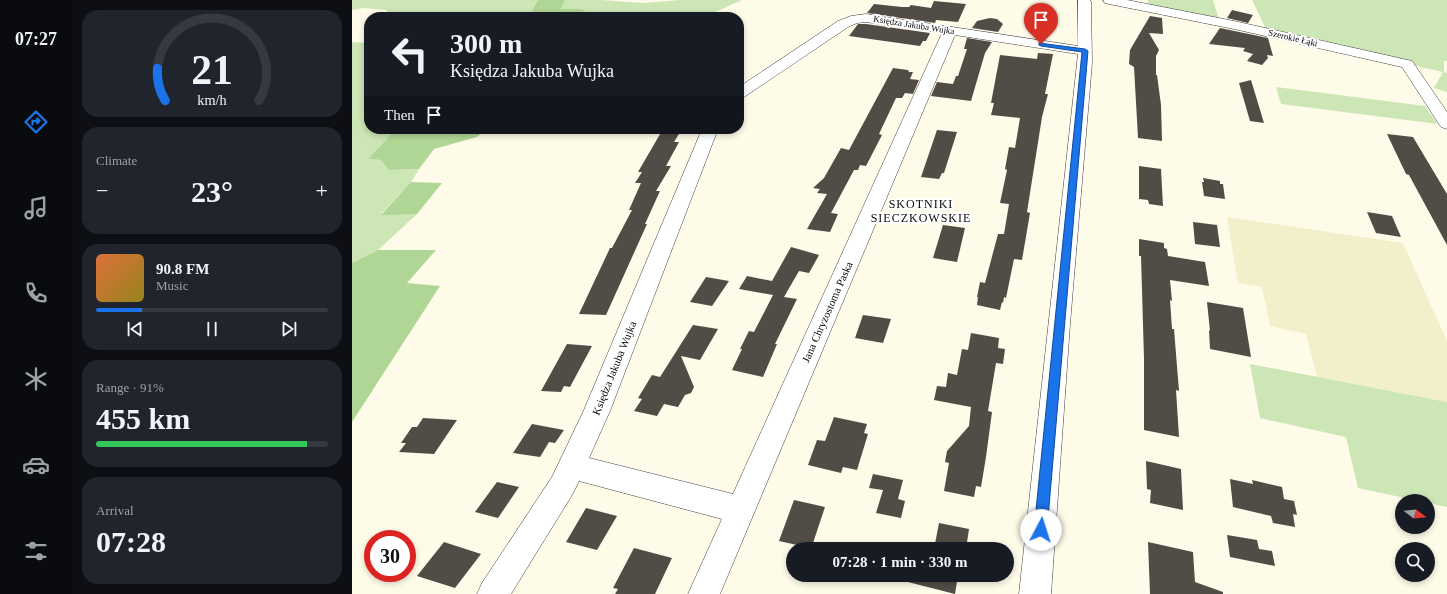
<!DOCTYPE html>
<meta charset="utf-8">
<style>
:root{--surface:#171b24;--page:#20242c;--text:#f1f3f6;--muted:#9ea1a6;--line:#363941;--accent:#1a73e8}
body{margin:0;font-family:"Times New Roman",serif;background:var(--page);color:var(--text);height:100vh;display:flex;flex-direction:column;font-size:15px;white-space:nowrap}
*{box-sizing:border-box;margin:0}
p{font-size:13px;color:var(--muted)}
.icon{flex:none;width:22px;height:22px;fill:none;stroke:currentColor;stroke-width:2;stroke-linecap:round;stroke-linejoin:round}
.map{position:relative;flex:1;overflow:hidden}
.panel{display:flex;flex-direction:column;gap:10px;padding:10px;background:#0d0f14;width:280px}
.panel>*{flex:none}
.hud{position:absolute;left:12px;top:12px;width:380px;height:122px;border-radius:16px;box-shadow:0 2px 6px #0003;background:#171b24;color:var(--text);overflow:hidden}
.needle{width:26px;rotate:106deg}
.buttons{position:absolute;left:1043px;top:494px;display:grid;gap:8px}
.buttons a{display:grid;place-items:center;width:40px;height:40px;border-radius:50%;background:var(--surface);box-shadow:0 2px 6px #0003;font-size:20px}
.speed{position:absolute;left:12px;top:530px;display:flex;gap:8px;font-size:20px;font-weight:700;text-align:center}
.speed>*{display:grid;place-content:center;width:52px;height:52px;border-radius:50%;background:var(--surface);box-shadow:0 2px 6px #0003;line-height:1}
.speed .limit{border:6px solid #d22;background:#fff;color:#111}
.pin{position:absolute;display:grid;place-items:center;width:34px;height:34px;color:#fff;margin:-41px -17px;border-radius:50% 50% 50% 0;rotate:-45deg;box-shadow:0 0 4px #0007}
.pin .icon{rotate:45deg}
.me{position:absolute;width:44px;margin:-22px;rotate:5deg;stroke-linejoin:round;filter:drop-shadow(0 0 3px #0008)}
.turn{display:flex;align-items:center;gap:14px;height:84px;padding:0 20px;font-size:18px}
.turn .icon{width:52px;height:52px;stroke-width:2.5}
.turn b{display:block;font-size:28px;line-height:34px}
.then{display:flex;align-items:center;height:38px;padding:0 20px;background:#0003;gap:8px;font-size:15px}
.big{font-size:30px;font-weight:700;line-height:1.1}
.panel .tile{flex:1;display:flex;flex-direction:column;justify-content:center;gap:6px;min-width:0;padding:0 14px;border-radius:16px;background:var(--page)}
.panel .dial{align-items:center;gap:0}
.dial svg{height:104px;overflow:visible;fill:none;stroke:var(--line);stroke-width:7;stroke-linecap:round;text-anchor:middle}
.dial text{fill:var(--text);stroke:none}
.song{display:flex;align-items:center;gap:12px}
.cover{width:48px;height:48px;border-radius:6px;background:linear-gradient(135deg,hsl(20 70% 55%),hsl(50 70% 35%))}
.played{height:4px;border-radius:2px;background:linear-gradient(90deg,var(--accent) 20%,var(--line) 20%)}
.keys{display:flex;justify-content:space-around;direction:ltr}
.heat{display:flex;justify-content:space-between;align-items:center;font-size:22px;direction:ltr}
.charge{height:6px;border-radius:3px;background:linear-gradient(90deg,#34c759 91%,var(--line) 0)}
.trip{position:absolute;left:434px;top:542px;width:228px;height:40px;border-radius:20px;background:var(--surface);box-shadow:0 2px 6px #0003;font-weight:700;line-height:40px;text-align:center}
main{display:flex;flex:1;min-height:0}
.tabs{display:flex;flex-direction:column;width:72px;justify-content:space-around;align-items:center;background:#090b0e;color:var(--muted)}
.tabs .icon{width:28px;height:28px}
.tabs .on{color:var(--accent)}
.tabs b{font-size:18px;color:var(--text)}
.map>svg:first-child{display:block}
.farmland{fill:#f2f0cb}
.green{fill:#cde6b5}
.forest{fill:#b0d695}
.building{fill:#524c47}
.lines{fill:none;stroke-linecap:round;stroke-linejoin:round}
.minor-casing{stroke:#3d3d3d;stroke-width:1}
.minor{fill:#fff;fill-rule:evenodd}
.route{fill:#1a73e8;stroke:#114b97}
.labels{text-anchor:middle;stroke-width:4;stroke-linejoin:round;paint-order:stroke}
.far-street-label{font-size:9px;fill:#0a0a0a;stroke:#fff}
.street-label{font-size:11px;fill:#0a0a0a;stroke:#fff}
.neighbourhood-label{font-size:12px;letter-spacing:1px;fill:#0a0a0a;stroke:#fff}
</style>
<main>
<nav class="tabs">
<b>07:27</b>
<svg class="icon on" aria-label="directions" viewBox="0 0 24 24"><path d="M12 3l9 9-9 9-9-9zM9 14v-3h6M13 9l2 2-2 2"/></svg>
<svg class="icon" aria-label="music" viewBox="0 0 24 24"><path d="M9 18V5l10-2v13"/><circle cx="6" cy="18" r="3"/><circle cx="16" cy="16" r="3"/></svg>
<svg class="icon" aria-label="phone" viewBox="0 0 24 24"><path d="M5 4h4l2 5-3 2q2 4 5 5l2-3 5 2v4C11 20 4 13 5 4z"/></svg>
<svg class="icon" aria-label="climate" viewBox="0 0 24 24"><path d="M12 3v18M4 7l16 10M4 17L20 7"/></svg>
<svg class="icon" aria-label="car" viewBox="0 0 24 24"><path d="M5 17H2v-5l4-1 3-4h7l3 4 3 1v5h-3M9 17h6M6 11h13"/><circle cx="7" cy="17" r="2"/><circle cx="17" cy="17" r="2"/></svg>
<svg class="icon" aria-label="filters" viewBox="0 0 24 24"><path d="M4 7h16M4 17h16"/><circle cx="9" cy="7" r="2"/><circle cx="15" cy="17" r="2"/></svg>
</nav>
<section class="panel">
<div class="tile dial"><svg viewBox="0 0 100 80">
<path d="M14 69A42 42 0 1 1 86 69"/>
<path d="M14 69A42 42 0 0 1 8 44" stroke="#1a73e8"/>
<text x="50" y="56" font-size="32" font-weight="700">21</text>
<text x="50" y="72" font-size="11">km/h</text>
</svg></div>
<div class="tile"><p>Climate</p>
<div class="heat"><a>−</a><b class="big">23°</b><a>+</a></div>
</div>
<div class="tile">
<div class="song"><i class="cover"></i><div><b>90.8 FM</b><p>Music</p></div></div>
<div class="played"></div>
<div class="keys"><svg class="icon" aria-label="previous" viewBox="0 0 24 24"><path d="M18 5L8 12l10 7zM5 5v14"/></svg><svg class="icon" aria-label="pause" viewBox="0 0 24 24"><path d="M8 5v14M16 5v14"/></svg><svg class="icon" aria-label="next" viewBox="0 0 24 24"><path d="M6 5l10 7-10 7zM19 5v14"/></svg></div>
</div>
<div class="tile"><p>Range · 91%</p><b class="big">455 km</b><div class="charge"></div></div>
<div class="tile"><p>Arrival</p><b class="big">07:28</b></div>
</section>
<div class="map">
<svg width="1095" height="594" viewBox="0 0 1095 594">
<rect width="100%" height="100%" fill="#fefbe9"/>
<polygon class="farmland" points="875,217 1051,243 1095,341 1095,402 965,377 954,334 918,326 910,287 886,283"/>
<g class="green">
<polygon points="0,0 186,0 178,14 161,15 155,17 34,17 35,10 11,8 0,10"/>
<polygon points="213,0 249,0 291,3 328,0 390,0 352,17 219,17 236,14 209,9"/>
<polygon points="796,0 861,0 867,19 797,6"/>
<polygon points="900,0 1095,0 1095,61 1092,61 1092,72 1095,73 1095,92 1082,88 1091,72 1064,66 1054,62 914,29"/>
<polygon points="0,42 17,43 17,129 44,129 16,159 29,160 37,170 67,169 59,182 29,214 65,214 26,250 0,263"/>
<polygon points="924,87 1073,106 1086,124 929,104"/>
<polygon points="898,364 1095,402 1095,507 1076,503 1076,501 1067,501 1006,488 994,437 908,418"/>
</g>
<g class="forest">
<polygon points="186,0 213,0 209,9 230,9 237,15 219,17 155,17 161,15 178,14"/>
<polygon points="44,129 134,129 125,137 82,149 67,169 37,170 29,160 16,159"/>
<polygon points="59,182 90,183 65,214 29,215"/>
<polygon points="26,250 84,250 55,283 88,286 0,422 0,263"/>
</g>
<g class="building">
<polygon points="582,1 614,4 606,22 584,20 583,23 515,13 522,4 550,7 557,7 559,5 579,8"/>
<polygon points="880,10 901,15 896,23 875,18"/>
<polygon points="798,16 810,18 811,34 797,33 807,50 804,56 804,75 805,75 809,105 810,141 786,138 782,67 777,64 778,50"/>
<polygon points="638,18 645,19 651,24 646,32 620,28 625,21"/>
<polygon points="506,24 514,24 578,33 574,41 571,41 568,46 497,36"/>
<polygon points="868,28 916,38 921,56 915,55 916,58 910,65 895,61 901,54 891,51 893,48 857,44"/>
<polygon points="615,38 640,42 633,53 619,101 579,96 585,82 601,84 604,76 606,76 615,49 612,49"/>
<polygon points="686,53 701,54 693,94 696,94 690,117 675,212 678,213 670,260 662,259 654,298 652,297 651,303 650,302 648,310 625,305 626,297 625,297 628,282 633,283 646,234 652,234 657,204 648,203 655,170 653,169 657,147 663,148 668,118 639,115 642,103 639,103 648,55 685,59"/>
<polygon points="541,68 556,70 557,72 561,72 558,79 567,80 561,94 553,93 550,98 544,98 527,134 530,135 514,166 508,165 506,170 502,170 479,213 486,214 478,232 455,229 475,194 465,193 468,189 461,188 472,178 489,148 497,150"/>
<polygon points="899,80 912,123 898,121 887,83"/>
<polygon points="311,129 330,129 322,142 327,142 314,166 319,166 304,191 308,191 293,224 295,224 254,315 227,314 258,248 260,248 280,210 277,210 289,183 283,183 290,172 286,172"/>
<polygon points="585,130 605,132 592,173 590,173 587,179 569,177"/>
<polygon points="1035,134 1061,137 1095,194 1095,245 1057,175 1054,174"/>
<polygon points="787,166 809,169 811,206 797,204 796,200 787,199"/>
<polygon points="851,178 868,181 868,184 871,184 873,199 852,196 850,182 852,182"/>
<polygon points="1015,212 1040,216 1049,237 1024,233"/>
<polygon points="841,222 865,225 868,247 843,244"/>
<polygon points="591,225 613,228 605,262 581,258"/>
<polygon points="787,239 812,243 812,248 815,249 816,256 853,262 857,286 818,280 820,301 818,300 820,329 822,329 827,391 824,390 827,437 792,430 792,359 789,256 787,256"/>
<polygon points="439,247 467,255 457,273 447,271 432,297 445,299 423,344 425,344 411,377 380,370 390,349 388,349 397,331 402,332 421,295 387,289 395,276 420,281"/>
<polygon points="354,277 377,281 360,306 338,302"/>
<polygon points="855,302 891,308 899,357 858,349 857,330 858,331"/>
<polygon points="511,315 539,319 531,343 503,338"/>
<polygon points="341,325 366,329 348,360 329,356 342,387 339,393 333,395 326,407 312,404 305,416 282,411 290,399 286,398 300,375 308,377"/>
<polygon points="619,333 647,338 646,348 653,349 651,364 644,363 636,411 640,412 634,457 629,487 624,486 622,497 592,491 597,463 593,462 595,451 617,426 619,407 582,400 585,386 594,387 596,373 605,375 610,349 616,350"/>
<polygon points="215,344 240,346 218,387 212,386 209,392 189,391"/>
<polygon points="482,417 515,424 512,433 516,434 505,470 491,467 489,473 456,465 465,440 473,441"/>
<polygon points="71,418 105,420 82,454 47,452 54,443 49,443 60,427 65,427"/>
<polygon points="180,424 212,430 203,443 197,442 188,457 161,453"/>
<polygon points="794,461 829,469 831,510 798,503 799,490 795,489"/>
<polygon points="521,474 551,480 546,499 553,501 549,518 524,513 531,490 517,488"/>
<polygon points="878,479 901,484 900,480 930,487 932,499 942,501 945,515 941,514 943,527 921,523 919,516 881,507"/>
<polygon points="145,482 167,487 146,518 123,512"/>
<polygon points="442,500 473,507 459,549 444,549 445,545 427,541"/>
<polygon points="234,508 265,516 245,550 214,542"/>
<polygon points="587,523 617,529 614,549 582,549"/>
<polygon points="875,535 905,540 907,549 920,551 923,566 878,557"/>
<polygon points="92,542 129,554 103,588 65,576"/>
<polygon points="796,542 841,552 843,582 871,592 871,594 798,594"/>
<polygon points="282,548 320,558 303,594 263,594 266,589 261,588"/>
<polygon points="549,575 606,575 603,594 548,580"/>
</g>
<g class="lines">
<defs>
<g id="minor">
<polygon points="726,0 738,0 739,2 740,63 718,324 699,594 667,594 726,54 603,35 368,594 336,594 370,519 227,481 220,495 159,594 125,594 130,583 200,477 232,410 350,129 366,129 258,411 237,458 381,494 590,33 514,22 505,23 496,27 392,97 387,99 387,87 486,21 499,16 514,14 726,46"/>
<polygon points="751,0 775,0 882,21 1060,61 1095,112 1095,129 1089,127 1050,67 882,29 757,4 753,3"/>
</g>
</defs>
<use href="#minor" class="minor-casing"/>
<use href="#minor" class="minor"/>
</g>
<polygon class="route" points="687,43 733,49 736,51 695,530 693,535 689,537 684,535 682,530 730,52 689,46 687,45"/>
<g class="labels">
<g class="far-street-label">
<text transform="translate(562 25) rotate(9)" y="3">Księdza Jakuba Wujka</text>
<text transform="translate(941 38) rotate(13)" y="3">Szerokie Łąki</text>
</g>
<g class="street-label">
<text transform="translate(475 312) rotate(-66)" y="4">Jana Chryzostoma Paska</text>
<text transform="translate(262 368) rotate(-68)" y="4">Księdza Jakuba Wujka</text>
</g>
<g class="neighbourhood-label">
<text x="569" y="208">SKOTNIKI<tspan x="569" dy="14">SIECZKOWSKIE</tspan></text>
</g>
</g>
</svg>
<div class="buttons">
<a><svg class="needle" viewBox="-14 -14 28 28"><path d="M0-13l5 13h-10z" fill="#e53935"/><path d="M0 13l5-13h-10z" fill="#9ea1a6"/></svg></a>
<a><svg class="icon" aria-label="search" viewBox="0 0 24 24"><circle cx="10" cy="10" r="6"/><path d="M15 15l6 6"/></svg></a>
</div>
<div class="speed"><div class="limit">30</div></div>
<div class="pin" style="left:689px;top:44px;background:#d93025"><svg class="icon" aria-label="arrive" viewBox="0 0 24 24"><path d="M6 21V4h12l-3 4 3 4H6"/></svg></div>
<svg class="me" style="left:689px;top:530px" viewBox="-20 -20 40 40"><circle r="19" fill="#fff"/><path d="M0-13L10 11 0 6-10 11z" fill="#1a73e8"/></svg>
<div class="trip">07:28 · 1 min · 330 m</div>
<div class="hud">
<div class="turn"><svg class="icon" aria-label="left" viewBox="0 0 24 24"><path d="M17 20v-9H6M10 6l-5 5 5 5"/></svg><div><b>300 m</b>Księdza Jakuba Wujka</div></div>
<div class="then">Then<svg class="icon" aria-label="arrive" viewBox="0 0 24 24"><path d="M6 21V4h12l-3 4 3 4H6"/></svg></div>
</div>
</div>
</main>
